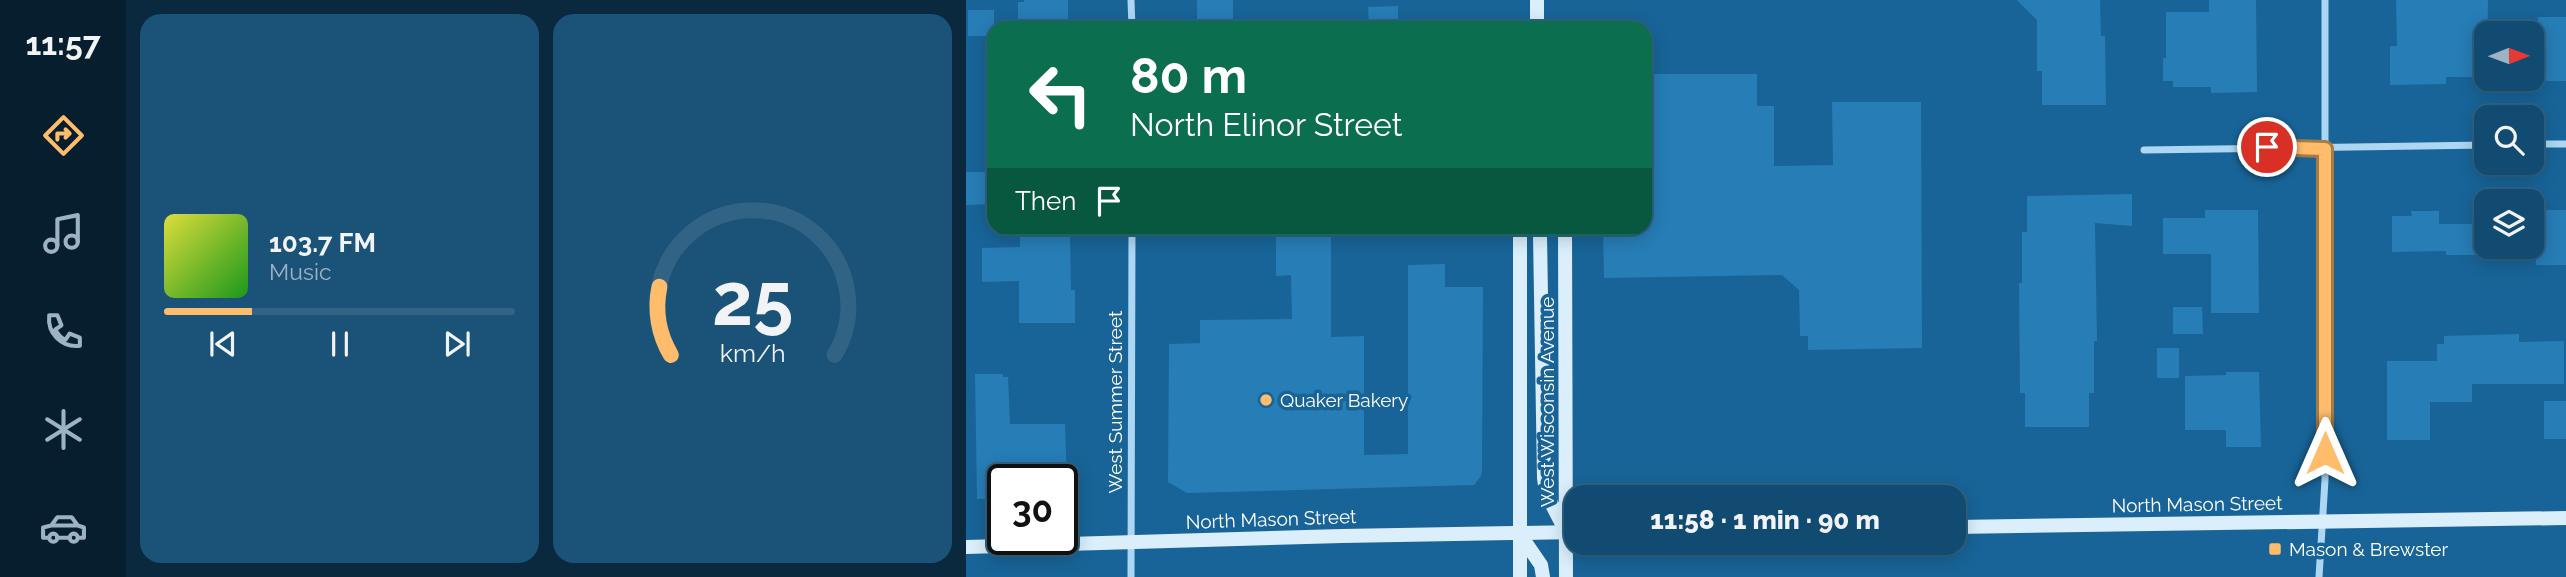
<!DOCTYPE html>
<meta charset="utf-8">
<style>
:root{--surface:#124b72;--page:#1b5277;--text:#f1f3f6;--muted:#9cb3c4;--line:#316384;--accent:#ffbd6c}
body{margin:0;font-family:Raleway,sans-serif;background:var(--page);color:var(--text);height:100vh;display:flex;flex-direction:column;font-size:26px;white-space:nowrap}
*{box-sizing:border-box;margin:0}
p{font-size:23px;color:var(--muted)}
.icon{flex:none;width:38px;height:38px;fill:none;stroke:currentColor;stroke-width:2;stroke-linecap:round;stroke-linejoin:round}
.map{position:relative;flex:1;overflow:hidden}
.drawer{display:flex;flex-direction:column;gap:14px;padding:14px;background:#0a293f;width:840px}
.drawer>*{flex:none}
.top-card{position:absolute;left:21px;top:21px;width:665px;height:214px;border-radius:21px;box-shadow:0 4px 18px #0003,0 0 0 2px var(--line);background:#0b6e4f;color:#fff;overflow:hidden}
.needle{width:46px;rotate:89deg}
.buttons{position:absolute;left:1508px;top:21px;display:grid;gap:14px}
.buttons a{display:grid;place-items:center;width:70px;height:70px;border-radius:14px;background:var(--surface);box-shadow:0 4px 18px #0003,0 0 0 2px var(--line);font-size:35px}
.speed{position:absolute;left:21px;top:464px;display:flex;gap:14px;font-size:35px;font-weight:700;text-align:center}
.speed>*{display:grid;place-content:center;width:91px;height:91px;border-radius:50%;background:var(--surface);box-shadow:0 4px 18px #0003,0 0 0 2px var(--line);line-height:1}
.speed .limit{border:4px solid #111;border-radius:10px;background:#fff;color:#111}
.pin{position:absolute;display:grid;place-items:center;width:60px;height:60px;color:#fff;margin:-30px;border:4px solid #fff;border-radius:50%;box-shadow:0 2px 7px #0007}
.me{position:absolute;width:77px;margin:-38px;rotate:0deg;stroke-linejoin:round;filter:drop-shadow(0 0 5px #0008)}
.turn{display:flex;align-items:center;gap:24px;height:147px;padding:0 28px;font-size:32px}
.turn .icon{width:91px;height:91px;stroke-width:2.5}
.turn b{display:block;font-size:49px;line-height:60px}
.then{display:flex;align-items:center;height:66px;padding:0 28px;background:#0003;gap:14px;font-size:26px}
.drawer .tile{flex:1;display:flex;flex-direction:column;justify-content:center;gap:10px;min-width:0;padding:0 24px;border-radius:21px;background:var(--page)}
.drawer .dial{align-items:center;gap:0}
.dial svg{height:182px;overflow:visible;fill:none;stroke:var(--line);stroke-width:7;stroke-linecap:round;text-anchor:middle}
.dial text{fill:var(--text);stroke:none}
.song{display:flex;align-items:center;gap:21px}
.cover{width:84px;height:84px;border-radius:10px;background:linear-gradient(135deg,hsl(60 70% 55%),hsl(120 70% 35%))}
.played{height:7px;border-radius:4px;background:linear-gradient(90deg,var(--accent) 25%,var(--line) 25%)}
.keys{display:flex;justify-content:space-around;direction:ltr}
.drawer .tiles{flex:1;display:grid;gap:14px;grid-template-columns:repeat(2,1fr)}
.trip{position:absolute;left:598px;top:485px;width:402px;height:70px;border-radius:21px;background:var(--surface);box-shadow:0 4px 18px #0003,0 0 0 2px var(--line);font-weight:800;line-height:70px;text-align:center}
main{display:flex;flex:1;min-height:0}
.tab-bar{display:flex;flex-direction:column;width:126px;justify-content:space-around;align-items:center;background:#071e2e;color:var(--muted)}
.tab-bar .icon{width:49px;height:49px}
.tab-bar .on{color:var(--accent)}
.tab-bar b{font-size:32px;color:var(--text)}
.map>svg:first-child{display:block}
.building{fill:#277db6}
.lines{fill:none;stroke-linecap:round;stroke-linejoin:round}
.street{stroke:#acd6f1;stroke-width:7}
.secondary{stroke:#daeefc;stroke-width:14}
.route-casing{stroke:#a67b46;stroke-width:18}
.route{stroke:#ffbd6c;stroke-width:12}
.poi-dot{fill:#ffbd6c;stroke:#186498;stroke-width:2.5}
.labels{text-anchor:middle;stroke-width:7;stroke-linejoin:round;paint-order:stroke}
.poi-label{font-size:19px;fill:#fff;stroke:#186498;text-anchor:start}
.street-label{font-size:19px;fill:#fff;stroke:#186498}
</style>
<main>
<nav class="tab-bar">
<b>11:57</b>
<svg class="icon on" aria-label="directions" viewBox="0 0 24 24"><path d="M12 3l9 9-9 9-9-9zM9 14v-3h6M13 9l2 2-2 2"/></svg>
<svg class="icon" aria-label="music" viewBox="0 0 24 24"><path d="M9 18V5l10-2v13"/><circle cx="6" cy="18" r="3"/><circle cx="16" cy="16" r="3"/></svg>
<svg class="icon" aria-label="phone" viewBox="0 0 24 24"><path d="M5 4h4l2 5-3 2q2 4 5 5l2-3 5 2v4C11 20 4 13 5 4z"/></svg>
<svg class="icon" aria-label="climate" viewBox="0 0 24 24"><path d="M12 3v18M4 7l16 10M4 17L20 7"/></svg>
<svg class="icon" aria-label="car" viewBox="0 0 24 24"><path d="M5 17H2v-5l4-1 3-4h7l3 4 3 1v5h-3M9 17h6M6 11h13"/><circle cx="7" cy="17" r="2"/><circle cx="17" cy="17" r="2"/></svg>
</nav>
<section class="drawer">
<div class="tiles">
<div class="tile">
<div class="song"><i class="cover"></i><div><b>103.7 FM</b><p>Music</p></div></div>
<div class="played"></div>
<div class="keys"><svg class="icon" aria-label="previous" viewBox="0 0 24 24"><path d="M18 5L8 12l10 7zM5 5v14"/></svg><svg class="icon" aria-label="pause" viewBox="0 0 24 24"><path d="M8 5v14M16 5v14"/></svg><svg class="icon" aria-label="next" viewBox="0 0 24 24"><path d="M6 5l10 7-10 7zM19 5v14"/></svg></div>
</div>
<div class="tile dial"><svg viewBox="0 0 100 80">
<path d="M14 69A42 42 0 1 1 86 69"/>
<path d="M14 69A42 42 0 0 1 9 39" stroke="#ffbd6c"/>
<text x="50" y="56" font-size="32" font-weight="700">25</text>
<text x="50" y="72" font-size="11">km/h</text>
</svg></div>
</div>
</section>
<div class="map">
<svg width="1600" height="577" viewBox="0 0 1600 577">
<rect width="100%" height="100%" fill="#186498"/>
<g class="building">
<polygon points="58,0 102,0 102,28 52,28 52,2 58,2"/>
<polygon points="231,0 267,0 267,21 231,22"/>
<polygon points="1051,0 1134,0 1135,36 1139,36 1140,105 1076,105 1076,71 1071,71 1071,20"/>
<polygon points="1243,0 1290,0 1291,92 1245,93 1245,87 1207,87 1207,81 1197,81 1197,58 1200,58 1200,12 1243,12"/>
<polygon points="1430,0 1522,0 1521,77 1480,77 1480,84 1424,85 1424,46 1431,46"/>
<polygon points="432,6 432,28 403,28 402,7"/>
<rect x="2" y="10" width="26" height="26"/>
<rect x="1572" y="17" width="28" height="64"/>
<polygon points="679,74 791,74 791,106 808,106 808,166 867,165 866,102 955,102 956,348 842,350 842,336 834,336 833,290 816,275 638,278 637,228 679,228"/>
<polygon points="0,172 27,172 28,204 0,205"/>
<polygon points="1166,194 1166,226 1129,223 1131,341 1128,341 1128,393 1123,393 1123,427 1059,427 1059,393 1054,393 1053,283 1056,283 1056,232 1061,232 1061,196"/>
<polygon points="1239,210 1292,210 1293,313 1245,313 1245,254 1197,254 1197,218 1239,218"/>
<polygon points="1569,210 1600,210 1600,265 1570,265"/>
<polygon points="1445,211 1473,211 1473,224 1521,224 1521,255 1480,255 1480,251 1426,252 1426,216 1446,216"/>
<polygon points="310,228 365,228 365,337 398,336 398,455 442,454 442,265 479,264 479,287 517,287 516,470 515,476 508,485 221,493 202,482 203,344 234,343 234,320 326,319 325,275 310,276"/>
<polygon points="104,235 105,290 109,290 109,323 53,323 53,281 16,282 16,248 54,247 54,236"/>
<polygon points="1207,307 1236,307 1237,334 1207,334"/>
<polygon points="1553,334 1553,342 1598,341 1598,384 1506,384 1506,402 1464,402 1464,440 1421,440 1421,361 1471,361 1471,344 1478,344 1478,336"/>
<rect x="1191" y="348" width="22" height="30"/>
<polygon points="1260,372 1293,372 1295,447 1260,447 1260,430 1219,430 1219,376 1260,375"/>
<polygon points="9,374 37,374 37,377 42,377 44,424 99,424 101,480 37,480 37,499 11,499"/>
<rect x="1578" y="401" width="22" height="38"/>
</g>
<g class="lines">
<g class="street">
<polyline points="165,0 166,28"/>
<polyline points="1566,144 1600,144"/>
<polyline points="1178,150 1521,145"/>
<polyline points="165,577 166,228"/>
<polyline points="1353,577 1359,480 1359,0"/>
</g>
<g class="secondary">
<polyline points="571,0 571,28"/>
<polyline points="572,228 574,235 578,478 580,493 598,528"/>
<polyline points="599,228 600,577"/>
<polyline points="989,527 1600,518"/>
<polyline points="553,533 575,565 577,577"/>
<polyline points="0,547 376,536 611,532"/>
<polyline points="554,577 554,228"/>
</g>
</g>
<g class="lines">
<defs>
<polyline id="route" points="1301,147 1359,149 1359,453"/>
</defs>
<use href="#route" class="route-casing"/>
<use href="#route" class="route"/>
</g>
<g class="poi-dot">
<circle cx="300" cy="400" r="7"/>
<rect x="1302" y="542" width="14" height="14" rx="3.5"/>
</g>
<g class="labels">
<g class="poi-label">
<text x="314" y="407">Quaker Bakery</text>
<text x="1323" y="556">Mason &amp; Brewster</text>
</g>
<g class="street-label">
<text transform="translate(149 402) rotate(-90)" y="7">West Summer Street</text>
<text transform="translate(581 402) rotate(-90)" y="7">West Wisconsin Avenue</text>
<text transform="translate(1231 504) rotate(-1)" y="7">North Mason Street</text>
<text transform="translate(305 519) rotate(-2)" y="7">North Mason Street</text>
</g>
</g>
</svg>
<div class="buttons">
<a><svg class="needle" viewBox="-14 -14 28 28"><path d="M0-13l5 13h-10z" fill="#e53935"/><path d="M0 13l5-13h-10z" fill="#9cb3c4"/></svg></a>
<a><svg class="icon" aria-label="search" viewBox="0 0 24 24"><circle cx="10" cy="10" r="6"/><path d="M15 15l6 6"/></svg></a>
<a><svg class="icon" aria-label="layers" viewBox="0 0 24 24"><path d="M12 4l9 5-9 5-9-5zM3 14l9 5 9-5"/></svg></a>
</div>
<div class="speed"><div class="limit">30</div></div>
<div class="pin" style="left:1301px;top:147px;background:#d93025"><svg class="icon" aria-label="arrive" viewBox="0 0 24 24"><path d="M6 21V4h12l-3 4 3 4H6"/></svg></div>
<svg class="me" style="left:1359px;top:453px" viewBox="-20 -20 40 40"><path d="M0-17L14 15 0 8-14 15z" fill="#ffbd6c" stroke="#fff" stroke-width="4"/></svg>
<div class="trip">11:58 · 1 min · 90 m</div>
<div class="top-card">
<div class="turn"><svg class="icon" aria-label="left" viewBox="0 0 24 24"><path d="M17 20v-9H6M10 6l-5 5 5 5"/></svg><div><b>80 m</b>North Elinor Street</div></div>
<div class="then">Then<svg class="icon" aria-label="arrive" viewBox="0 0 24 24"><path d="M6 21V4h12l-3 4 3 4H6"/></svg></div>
</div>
</div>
</main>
